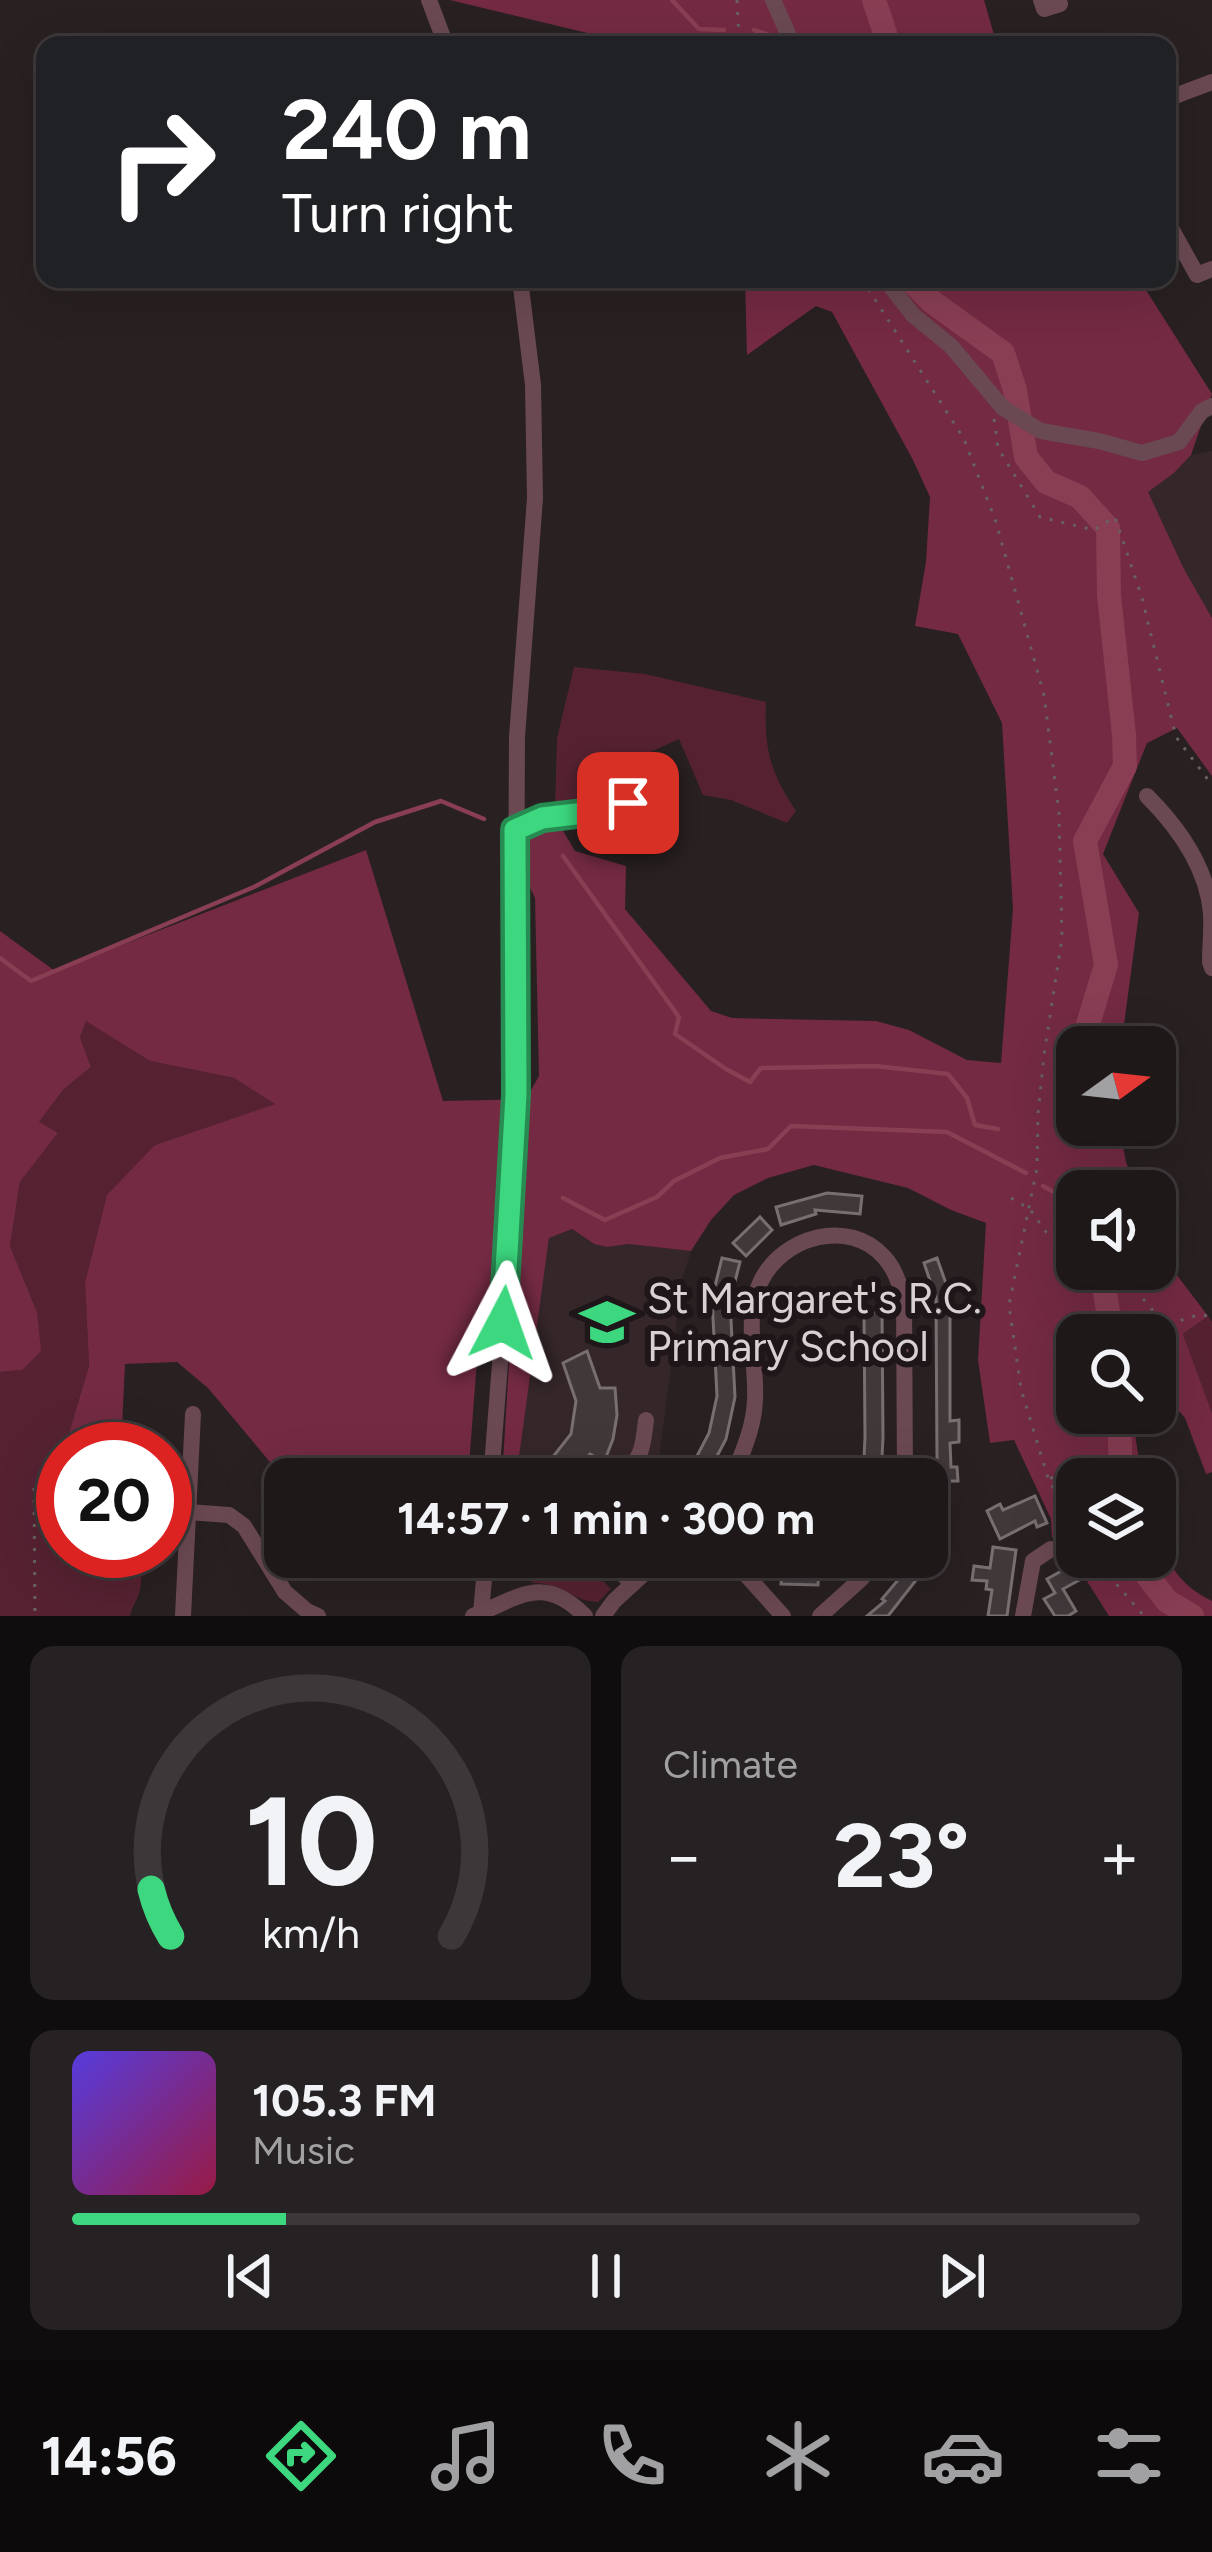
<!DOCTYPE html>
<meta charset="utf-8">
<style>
:root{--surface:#1e1819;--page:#262122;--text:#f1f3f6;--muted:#a1a0a2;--line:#3c3738;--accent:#3cd77e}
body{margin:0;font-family:Figtree,sans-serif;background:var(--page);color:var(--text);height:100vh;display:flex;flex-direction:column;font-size:45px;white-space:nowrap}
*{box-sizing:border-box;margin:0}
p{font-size:39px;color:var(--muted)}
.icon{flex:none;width:66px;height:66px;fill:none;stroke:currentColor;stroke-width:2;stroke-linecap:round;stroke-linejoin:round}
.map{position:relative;height:1616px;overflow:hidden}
.details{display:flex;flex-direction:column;gap:30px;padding:30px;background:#100d0e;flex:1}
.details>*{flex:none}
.guide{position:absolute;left:36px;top:36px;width:1140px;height:252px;border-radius:24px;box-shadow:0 12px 48px #0002,0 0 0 3px var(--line);background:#202124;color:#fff;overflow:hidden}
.needle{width:78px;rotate:75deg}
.fabs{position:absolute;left:1056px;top:1026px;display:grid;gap:24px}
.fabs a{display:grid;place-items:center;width:120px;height:120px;border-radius:24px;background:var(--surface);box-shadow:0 12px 48px #0002,0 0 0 3px var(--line);font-size:60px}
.speed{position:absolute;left:36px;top:1422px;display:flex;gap:24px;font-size:60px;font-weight:700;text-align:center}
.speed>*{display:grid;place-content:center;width:156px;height:156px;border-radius:50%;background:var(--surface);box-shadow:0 12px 48px #0002,0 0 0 3px var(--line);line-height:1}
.speed .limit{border:18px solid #d22;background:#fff;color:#111}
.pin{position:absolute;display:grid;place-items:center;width:102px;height:102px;color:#fff;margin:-51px;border-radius:24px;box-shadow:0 6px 18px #0006}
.me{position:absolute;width:132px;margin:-66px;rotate:4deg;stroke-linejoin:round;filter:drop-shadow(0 0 9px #0008)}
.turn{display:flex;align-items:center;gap:42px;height:252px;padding:0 48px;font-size:54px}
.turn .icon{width:156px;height:156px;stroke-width:2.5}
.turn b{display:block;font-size:84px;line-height:102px}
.big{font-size:90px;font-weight:700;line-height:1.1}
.details .widget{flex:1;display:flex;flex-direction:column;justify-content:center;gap:18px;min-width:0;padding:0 42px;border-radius:24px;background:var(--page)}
.details .dial{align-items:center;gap:0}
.dial svg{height:312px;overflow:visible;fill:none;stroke:var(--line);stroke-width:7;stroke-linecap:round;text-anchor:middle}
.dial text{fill:var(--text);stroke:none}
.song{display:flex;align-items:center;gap:36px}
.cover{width:144px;height:144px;border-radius:18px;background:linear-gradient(135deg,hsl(250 70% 55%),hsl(340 70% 35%))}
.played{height:12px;border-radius:6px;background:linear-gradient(90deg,var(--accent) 20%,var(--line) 20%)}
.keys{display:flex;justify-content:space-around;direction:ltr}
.heat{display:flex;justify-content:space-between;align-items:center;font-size:66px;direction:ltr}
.details .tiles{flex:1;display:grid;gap:30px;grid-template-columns:1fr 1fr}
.widget:last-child{grid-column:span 2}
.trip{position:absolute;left:264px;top:1458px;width:684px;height:120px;border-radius:24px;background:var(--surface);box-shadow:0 12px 48px #0002,0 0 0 3px var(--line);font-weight:700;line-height:120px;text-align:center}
.dock{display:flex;height:192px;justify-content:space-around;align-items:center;background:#0c0a0a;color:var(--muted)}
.dock .icon{width:84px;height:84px}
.dock .active{color:var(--accent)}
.dock b{font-size:54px;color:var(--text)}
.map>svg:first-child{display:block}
.built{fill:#352629}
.green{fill:#562232}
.forest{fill:#732a42}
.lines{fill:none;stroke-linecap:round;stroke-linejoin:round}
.stream{stroke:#893e54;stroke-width:4.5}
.river{stroke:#893e54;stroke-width:24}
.building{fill:#41383a;stroke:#786f71;stroke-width:3}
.path{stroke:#686061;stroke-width:3;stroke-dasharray:3 9;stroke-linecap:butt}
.minor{stroke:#6b4952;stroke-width:16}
.route-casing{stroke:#278c52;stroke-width:30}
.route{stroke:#3cd77e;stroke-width:21}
.labels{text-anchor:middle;stroke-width:12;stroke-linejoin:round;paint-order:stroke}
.poi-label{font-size:42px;fill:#d7d1d2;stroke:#1e1618;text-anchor:start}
</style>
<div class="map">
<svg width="1212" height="1616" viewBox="0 0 1212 1616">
<rect width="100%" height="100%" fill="#282021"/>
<g class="built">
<polygon points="1212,451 1212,618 1184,569 1147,492 1174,473 1191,455"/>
<polygon points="572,1229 593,1244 607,1247 628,1244 691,1251 682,1280 659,1459 644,1479 516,1479 549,1237"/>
</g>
<g class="green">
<path d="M574 667 645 674 766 702C764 749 770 772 796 811L787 823 731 800 703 795 679 739 616 768 623 782C608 816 589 807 555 810L557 738Z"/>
<path d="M86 1020 150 1061 234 1078 276 1104 155 1145 85 1283 89 1366 60 1461 63 1464V1551H138C140 1564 143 1577 140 1590 138 1600 132 1605 130 1616H0V1372L22 1370 37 1312 10 1246 20 1182 58 1133 38 1123 63 1090 91 1067 80 1037Z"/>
<polygon points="1208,1316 1212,1322 1212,1413 1183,1334"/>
<path d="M511 1557H579L611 1589 598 1602C571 1601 563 1583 533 1583Z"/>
</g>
<g class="forest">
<polygon points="450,0 984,0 997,45 615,45 600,36"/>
<path d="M745 279H1139L1212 394 1191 455 1174 473 1148 492 1184 569 1212 618V776L1177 728 1147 743 1103 854 1139 913 1121 1047H1077V1125H1119L1126 1162 1137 1191H1077V1269H1155V1235L1164 1258 1208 1316 1183 1334 1212 1413V1472L1206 1474 1185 1418 1166 1396 1155 1400V1335H1077V1413H1135V1434L1142 1479H1077V1557H1155V1526C1167 1562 1177 1584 1212 1601V1616H1109L1073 1559 1052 1537 1051 1519 1014 1440 990 1443 978 1360 986 1223 951 1210 908 1188 814 1165 768 1178 734 1195 711 1220 691 1251 628 1244 607 1247 594 1244 572 1229 549 1238 516 1479H502L510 1347 478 1346 468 1479 285 1480 208 1388 177 1362 125 1364 121 1449H64L89 1366 85 1283 107 1195 155 1145 275 1104 234 1078 150 1061 86 1021 80 1037 91 1067 63 1090 39 1122 58 1133 20 1182 10 1246 37 1312 41 1351 22 1370 0 1372V931L55 971 366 850 443 1101 526 1099 539 1076 535 898 524 875 525 833 559 824 575 851 626 866 625 909 711 1011 732 1018 876 1021 909 1030 967 1060 1001 1063 1013 909 1002 723 958 634 915 626 926 562 930 497 913 460 832 312 816 306 747 355Z"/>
</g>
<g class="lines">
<g class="stream">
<polyline points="672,0 699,29 724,30"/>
<polyline points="754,30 772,36"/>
<polyline points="563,856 679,1017 675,1034 726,1069 750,1082 761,1068 875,1066 948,1074 967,1098 975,1125 998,1129"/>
<polyline points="0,958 31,981 254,887 375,822 441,801 484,819"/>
<polyline points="1043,1186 1077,1205"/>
<polyline points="563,1198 605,1220 657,1197 674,1181 720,1158 768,1149 791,1126 947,1132 1026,1173"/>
</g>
<g class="river">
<polyline points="874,0 885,33 879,45"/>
<polyline points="910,279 931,301 1003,353 1015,390 1026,457 1046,482 1080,497 1108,528 1109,595 1124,735 1125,766 1085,841 1106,965 1081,1047"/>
<polyline points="1072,1076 1077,1061"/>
<polyline points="1076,1185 1078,1191"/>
<polyline points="1101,1269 1112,1335"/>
<polyline points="1119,1413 1121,1479"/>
<polyline points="1133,1557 1167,1601 1192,1616"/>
</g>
</g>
<g class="building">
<polygon points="827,1193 862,1196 860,1214 815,1210 816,1214 781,1225 776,1207"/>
<polygon points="760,1217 772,1230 746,1256 733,1243"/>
<polygon points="722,1258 740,1262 730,1301 735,1397 726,1439 705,1479 685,1479 709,1433 717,1396 712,1298"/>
<polygon points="937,1258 950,1295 950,1421 959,1420 959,1442 950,1443 951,1467 957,1467 958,1481 949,1481 949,1497 938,1541 917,1579 888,1616 867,1616 885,1601 882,1599 904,1573 913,1557 927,1557 927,1527 935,1493 937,1460 936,1298 924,1263"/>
<polygon points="864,1312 882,1312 883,1437 881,1479 863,1479 865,1437"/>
<polygon points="587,1351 600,1388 615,1388 617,1415 613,1439 604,1462 590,1454 570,1479 558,1479 548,1463 571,1434 576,1401 563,1363"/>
<polygon points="1035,1496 1047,1523 1037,1527 1035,1521 1000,1539 987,1511 1000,1504 1003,1510"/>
<polygon points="993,1547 1016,1550 1007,1616 988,1616 992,1590 986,1589 987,1581 972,1580 974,1566 990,1568"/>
<polygon points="1074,1564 1083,1578 1063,1589 1076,1611 1068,1616 1055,1616 1044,1599 1055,1593 1047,1579"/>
<polygon points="782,1566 819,1567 818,1585 781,1584"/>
</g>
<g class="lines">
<g class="path">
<polyline points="737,0 738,24 745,45"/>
<polyline points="862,279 964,439 996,522 1044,695 1059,813 1062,938 1044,1055 1038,1114 1037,1168 1009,1305 1021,1389 1048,1478 1077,1530"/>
<polyline points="994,419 998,448 1040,517 1094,530 1115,517 1142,598 1176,737 1212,785"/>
<polyline points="1011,1198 1030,1209 1046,1232 1077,1261"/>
<polyline points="1106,1269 1138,1293 1161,1320 1172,1323 1198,1315 1212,1316"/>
<polyline points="1050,1478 1111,1471 1142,1479"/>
<polyline points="34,1488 35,1616"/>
<polyline points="1093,1557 1144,1616"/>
</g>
<g class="minor">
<polyline points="429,0 446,45"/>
<polyline points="773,0 793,45"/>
<polyline points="1041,0 1044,9 1060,4"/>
<polyline points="1167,99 1212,82"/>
<polyline points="1167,221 1197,275 1212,269"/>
<polyline points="885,279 913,315 951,346 1003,408 1041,431 1099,441 1142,453 1179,442 1202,411 1212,406"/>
<path d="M1147 796C1178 827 1207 868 1211 913 1212 929 1210 946 1210 962L1212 968"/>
<polyline points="516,830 542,818 619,809 628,803"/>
<polyline points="491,1479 509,1248 515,1118 517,737 535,498 533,385 520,279"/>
<path d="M620 1479C642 1459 643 1448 646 1420"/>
<path d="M732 1479C742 1453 754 1428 755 1400 757 1361 743 1318 761 1281 782 1237 849 1217 884 1257 895 1269 899 1283 904 1298L905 1479"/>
<polyline points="188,1512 229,1515 244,1526 285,1592 307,1611 318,1616"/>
<polyline points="607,1557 632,1584"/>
<polyline points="730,1557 783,1616"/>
<polyline points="481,1613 486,1557"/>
<polyline points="183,1616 193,1414"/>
<path d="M473 1616C520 1597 543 1574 585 1616"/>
<polyline points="603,1616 614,1601 662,1557"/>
<polyline points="820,1616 861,1579 878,1557"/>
<polyline points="1023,1616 1033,1561 1051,1549"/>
</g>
</g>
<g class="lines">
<defs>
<polyline id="route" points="503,1323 516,1095 515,830 542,818 619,809 628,803"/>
</defs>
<use href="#route" class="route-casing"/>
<use href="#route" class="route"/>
</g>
<defs>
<symbol id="school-bare" viewBox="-9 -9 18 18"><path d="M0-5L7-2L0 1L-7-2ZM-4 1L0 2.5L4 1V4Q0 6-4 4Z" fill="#3cd77e" stroke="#1e1618" stroke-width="2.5" paint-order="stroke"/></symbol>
</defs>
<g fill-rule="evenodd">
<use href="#school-bare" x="569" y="1284" width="76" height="76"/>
</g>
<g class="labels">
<g class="poi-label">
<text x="647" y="1313">St Margaret's R.C.<tspan x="647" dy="48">Primary School</tspan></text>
</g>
</g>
</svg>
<div class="fabs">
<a><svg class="needle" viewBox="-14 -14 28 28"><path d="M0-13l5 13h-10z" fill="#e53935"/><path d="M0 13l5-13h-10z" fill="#a1a0a2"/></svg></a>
<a><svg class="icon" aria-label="sound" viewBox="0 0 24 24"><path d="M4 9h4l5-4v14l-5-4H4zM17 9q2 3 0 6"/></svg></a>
<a><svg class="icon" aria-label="search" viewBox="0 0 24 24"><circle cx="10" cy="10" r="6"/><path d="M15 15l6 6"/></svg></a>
<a><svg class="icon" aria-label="layers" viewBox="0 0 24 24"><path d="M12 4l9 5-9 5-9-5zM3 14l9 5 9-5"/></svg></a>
</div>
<div class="speed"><div class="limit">20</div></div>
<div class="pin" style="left:628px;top:803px;background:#d93025"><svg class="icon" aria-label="arrive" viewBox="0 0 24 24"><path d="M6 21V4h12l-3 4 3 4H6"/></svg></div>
<svg class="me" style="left:503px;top:1323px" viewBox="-20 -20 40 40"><path d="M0-17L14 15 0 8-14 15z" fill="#3cd77e" stroke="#fff" stroke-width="4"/></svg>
<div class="trip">14:57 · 1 min · 300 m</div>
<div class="guide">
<div class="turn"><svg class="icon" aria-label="right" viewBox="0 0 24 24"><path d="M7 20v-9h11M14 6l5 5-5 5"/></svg><div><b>240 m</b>Turn right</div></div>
</div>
</div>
<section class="details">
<div class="tiles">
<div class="widget dial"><svg viewBox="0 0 100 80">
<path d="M14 69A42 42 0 1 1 86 69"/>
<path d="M14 69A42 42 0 0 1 9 57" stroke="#3cd77e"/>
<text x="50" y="56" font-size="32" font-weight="700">10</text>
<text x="50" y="72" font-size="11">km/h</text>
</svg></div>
<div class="widget"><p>Climate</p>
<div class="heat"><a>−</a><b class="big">23°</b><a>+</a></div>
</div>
<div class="widget">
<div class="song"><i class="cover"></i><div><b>105.3 FM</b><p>Music</p></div></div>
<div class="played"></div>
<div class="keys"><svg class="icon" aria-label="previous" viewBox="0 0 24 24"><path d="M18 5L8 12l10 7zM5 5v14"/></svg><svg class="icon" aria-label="pause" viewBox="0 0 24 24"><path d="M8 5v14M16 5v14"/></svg><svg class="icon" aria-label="next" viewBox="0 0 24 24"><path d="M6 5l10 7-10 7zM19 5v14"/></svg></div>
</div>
</div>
</section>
<nav class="dock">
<b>14:56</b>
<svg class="icon active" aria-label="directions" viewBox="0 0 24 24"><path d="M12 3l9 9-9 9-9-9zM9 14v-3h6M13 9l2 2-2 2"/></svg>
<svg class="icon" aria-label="music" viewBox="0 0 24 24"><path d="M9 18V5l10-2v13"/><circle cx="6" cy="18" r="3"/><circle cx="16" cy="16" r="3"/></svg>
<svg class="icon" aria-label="phone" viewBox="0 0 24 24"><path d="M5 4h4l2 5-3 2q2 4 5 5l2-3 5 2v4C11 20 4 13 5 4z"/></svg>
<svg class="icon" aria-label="climate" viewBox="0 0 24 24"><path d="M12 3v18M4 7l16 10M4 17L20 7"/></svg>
<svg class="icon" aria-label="car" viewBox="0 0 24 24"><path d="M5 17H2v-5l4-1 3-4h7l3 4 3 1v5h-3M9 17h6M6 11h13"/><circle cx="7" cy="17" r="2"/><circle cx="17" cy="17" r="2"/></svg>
<svg class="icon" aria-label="filters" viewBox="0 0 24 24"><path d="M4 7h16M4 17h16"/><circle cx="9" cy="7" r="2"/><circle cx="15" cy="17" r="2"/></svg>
</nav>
